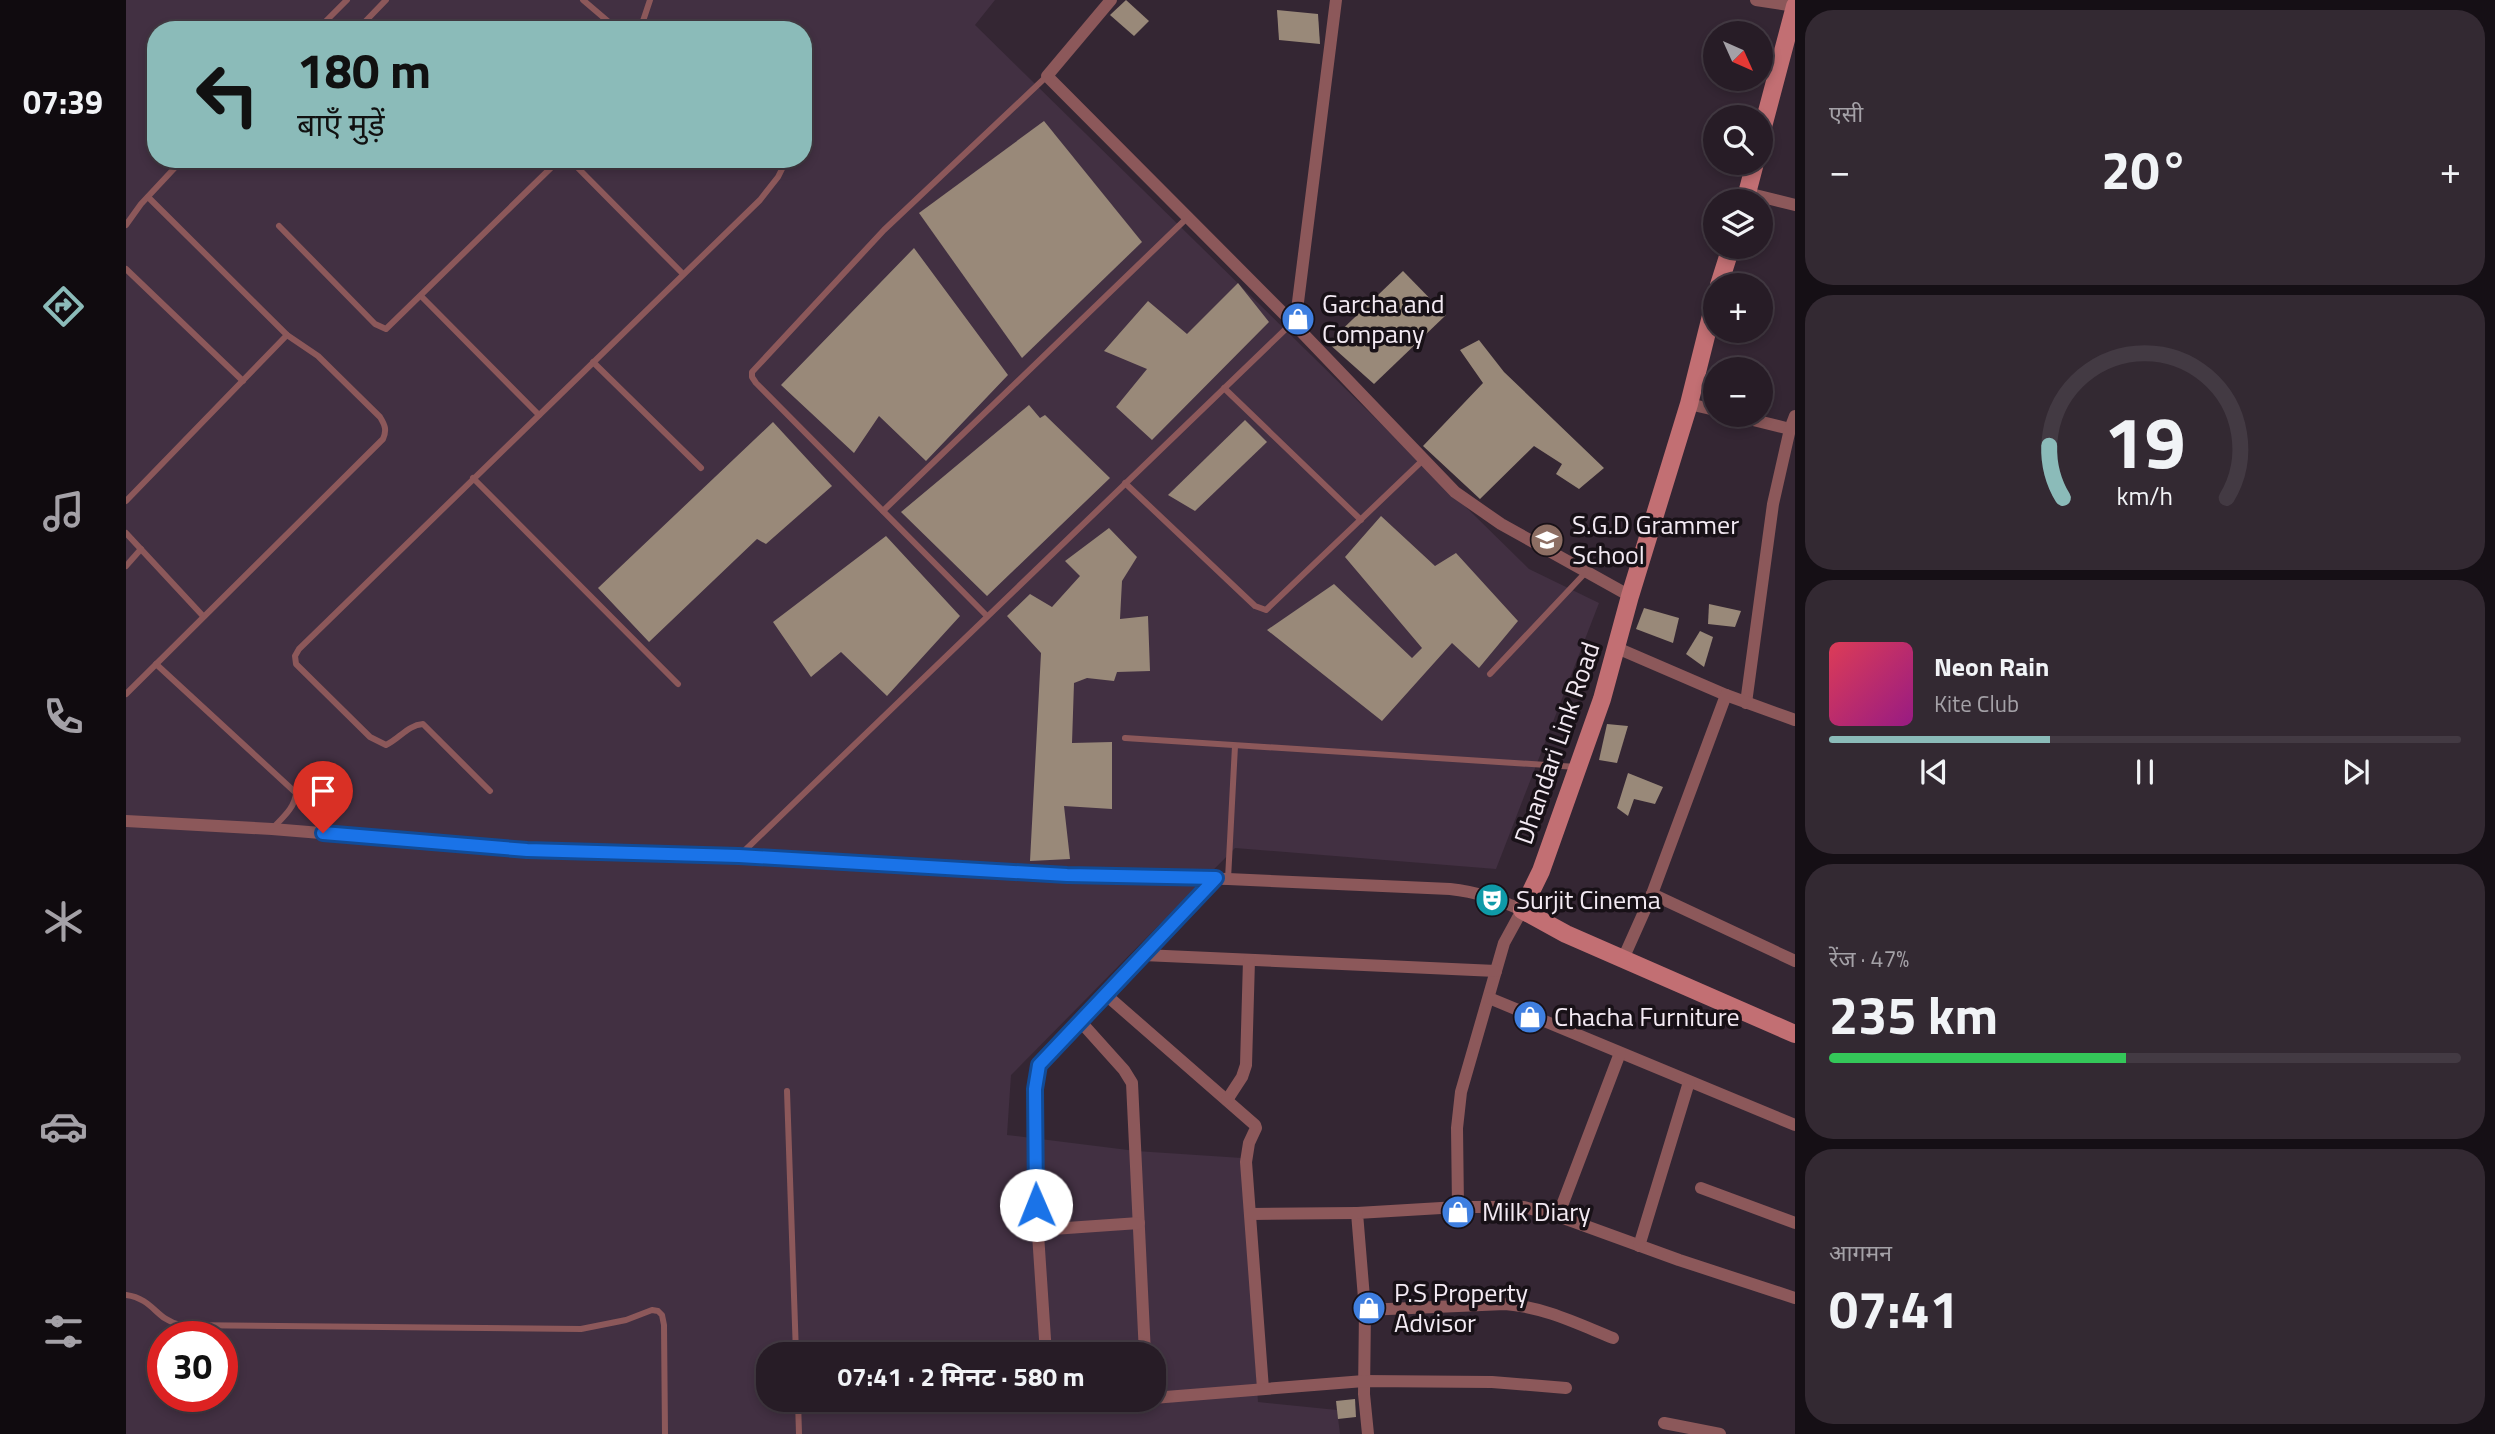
<!DOCTYPE html>
<html lang="hi">
<meta charset="utf-8">
<style>
:root{--surface:#271c26;--page:#332932;--text:#f1f3f6;--muted:#a4a1a7;--line:#433a43;--accent:#8bbbb9}
body{margin:0;font-family:"Titillium Web","Noto Sans Devanagari",sans-serif;background:var(--page);color:var(--text);height:100vh;display:flex;flex-direction:column;font-size:26px;white-space:nowrap}
*{box-sizing:border-box;margin:0}
p{font-size:23px;color:var(--muted)}
.icon{flex:none;width:38px;height:38px;fill:none;stroke:currentColor;stroke-width:2;stroke-linecap:round;stroke-linejoin:round}
.map{position:relative;flex:1;overflow:hidden}
.side{display:flex;flex-direction:column;gap:10px;padding:10px;background:#150f15;width:700px}
.side>*{flex:none}
.hud{position:absolute;left:21px;top:21px;width:665px;height:147px;border-radius:28px;box-shadow:0 4px 10px #0003,0 0 0 2px var(--line);background:#8bbbb9;color:#111;overflow:hidden}
.needle{width:46px;rotate:135deg}
.fabs{position:absolute;left:1577px;top:21px;display:grid;gap:14px}
.fabs a{display:grid;place-items:center;width:70px;height:70px;border-radius:50%;background:var(--surface);box-shadow:0 4px 10px #0003,0 0 0 2px var(--line);font-size:35px}
.speed{position:absolute;left:21px;top:1321px;display:flex;gap:14px;font-size:35px;font-weight:700;text-align:center}
.speed>*{display:grid;place-content:center;width:91px;height:91px;border-radius:50%;background:var(--surface);box-shadow:0 4px 10px #0003,0 0 0 2px var(--line);line-height:1}
.speed .limit{border:10px solid #d22;background:#fff;color:#111}
.pin{position:absolute;display:grid;place-items:center;width:60px;height:60px;color:#fff;margin:-72px -30px;border-radius:50% 50% 50% 0;rotate:-45deg;box-shadow:0 0 7px #0007}
.pin .icon{rotate:45deg}
.me{position:absolute;width:77px;margin:-38px;rotate:359deg;stroke-linejoin:round;filter:drop-shadow(0 0 5px #0008)}
.turn{display:flex;align-items:center;gap:24px;height:147px;padding:0 35px;font-size:32px}
.turn .icon{width:91px;height:91px;stroke-width:2.5}
.turn b{display:block;font-size:49px;line-height:60px}
.big{font-size:52px;font-weight:700;line-height:1.1}
.side .tile{flex:1;display:flex;flex-direction:column;justify-content:center;gap:10px;min-width:0;padding:0 24px;border-radius:28px;background:var(--page)}
.side .dial{align-items:center;gap:0}
.dial svg{height:182px;overflow:visible;fill:none;stroke:var(--line);stroke-width:7;stroke-linecap:round;text-anchor:middle}
.dial text{fill:var(--text);stroke:none}
.song{display:flex;align-items:center;gap:21px}
.cover{width:84px;height:84px;border-radius:10px;background:linear-gradient(135deg,hsl(350 70% 55%),hsl(310 70% 35%))}
.played{height:7px;border-radius:4px;background:linear-gradient(90deg,var(--accent) 35%,var(--line) 35%)}
.keys{display:flex;justify-content:space-around;direction:ltr}
.heat{display:flex;justify-content:space-between;align-items:center;font-size:38px;direction:ltr}
.charge{height:10px;border-radius:5px;background:linear-gradient(90deg,#34c759 47%,var(--line) 0)}
.trip{position:absolute;left:630px;top:1342px;width:410px;height:70px;border-radius:28px;background:var(--surface);box-shadow:0 4px 10px #0003,0 0 0 2px var(--line);font-weight:700;line-height:70px;text-align:center}
main{display:flex;flex:1;min-height:0}
.tab-bar{display:flex;flex-direction:column;width:126px;justify-content:space-around;align-items:center;background:#100b0f;color:var(--muted)}
.tab-bar .icon{width:49px;height:49px}
.tab-bar .selected{color:var(--accent)}
.tab-bar b{font-size:32px;color:var(--text)}
.map>svg:first-child{display:block}
.built{fill:#423042;fill-rule:evenodd}
.building{fill:#998979}
.lines{fill:none;stroke-linecap:round;stroke-linejoin:round}
.lane{stroke:#8c585a;stroke-width:6}
.street{stroke:#8c585a;stroke-width:12}
.secondary{stroke:#c26f73;stroke-width:18}
.route-casing{stroke:#114b97;stroke-width:18}
.route{stroke:#1a73e8;stroke-width:12}
.labels{text-anchor:middle;stroke-width:7;stroke-linejoin:round;paint-order:stroke}
.poi-label{font-size:26px;fill:#f3eaf3;stroke:#181117;text-anchor:start}
.street-label{font-size:26px;fill:#f3eaf3;stroke:#181117}
</style>
<main>
<nav class="tab-bar">
<b>07:39</b>
<svg class="icon selected" aria-label="directions" viewBox="0 0 24 24"><path d="M12 3l9 9-9 9-9-9zM9 14v-3h6M13 9l2 2-2 2"/></svg>
<svg class="icon" aria-label="music" viewBox="0 0 24 24"><path d="M9 18V5l10-2v13"/><circle cx="6" cy="18" r="3"/><circle cx="16" cy="16" r="3"/></svg>
<svg class="icon" aria-label="phone" viewBox="0 0 24 24"><path d="M5 4h4l2 5-3 2q2 4 5 5l2-3 5 2v4C11 20 4 13 5 4z"/></svg>
<svg class="icon" aria-label="climate" viewBox="0 0 24 24"><path d="M12 3v18M4 7l16 10M4 17L20 7"/></svg>
<svg class="icon" aria-label="car" viewBox="0 0 24 24"><path d="M5 17H2v-5l4-1 3-4h7l3 4 3 1v5h-3M9 17h6M6 11h13"/><circle cx="7" cy="17" r="2"/><circle cx="17" cy="17" r="2"/></svg>
<svg class="icon" aria-label="filters" viewBox="0 0 24 24"><path d="M4 7h16M4 17h16"/><circle cx="9" cy="7" r="2"/><circle cx="15" cy="17" r="2"/></svg>
</nav>
<div class="map">
<svg width="1669" height="1434" viewBox="0 0 1669 1434">
<rect width="100%" height="100%" fill="#342633"/>
<path class="built" d="M0 0H869L849 25 1403 569 1473 603 1370 869 1109 848 885 1075 881 1135 1010 1151 1116 1158 1132 1402 1211 1410 1214 1434H0ZM30 30H677V159H30ZM37 1337H96V1396H37ZM642 1354H1027V1400H642Z"/>
<g class="building">
<polygon points="1000,0 1023,21 1008,36 984,15"/>
<polygon points="1151,10 1192,14 1194,44 1153,40"/>
<polygon points="918,121 1016,242 896,358 793,213"/>
<polygon points="788,248 882,375 800,461 753,416 728,453 655,385"/>
<polygon points="1277,271 1320,315 1248,384 1202,343"/>
<polygon points="1112,283 1143,322 1026,440 990,407 1021,369 978,351 1022,301 1061,334"/>
<polygon points="1353,340 1378,372 1478,468 1453,489 1430,474 1436,464 1408,446 1354,499 1297,446 1357,383 1334,350"/>
<polygon points="903,405 914,418 919,415 984,478 861,596 775,512"/>
<polygon points="1119,420 1141,442 1069,511 1042,495"/>
<polygon points="647,422 706,486 640,544 631,539 523,642 472,588"/>
<polygon points="1255,516 1309,566 1330,553 1392,621 1353,668 1326,643 1256,721 1141,630 1208,584 1286,658 1296,648 1219,557"/>
<polygon points="983,528 1011,557 996,581 994,619 1022,616 1024,671 991,672 988,681 961,678 948,683 946,743 986,742 986,809 938,806 944,859 904,861 915,653 881,616 904,594 926,607 954,576 939,561"/>
<polygon points="760,536 834,616 761,696 715,652 685,677 647,622"/>
<polygon points="1583,604 1615,611 1609,627 1582,624"/>
<polygon points="1518,608 1553,618 1547,643 1510,629"/>
<polygon points="1574,631 1587,637 1578,667 1560,654"/>
<polygon points="1481,724 1502,726 1491,763 1473,760"/>
<polygon points="1502,773 1537,787 1529,804 1508,799 1502,816 1491,808"/>
<polygon points="1229,1399 1230,1417 1212,1419 1210,1401"/>
</g>
<g class="lines">
<g class="lane">
<polyline points="457,0 484,23 495,30"/>
<polyline points="191,30 221,0"/>
<polyline points="231,30 260,0"/>
<polyline points="514,30 524,0"/>
<polyline points="443,159 557,274"/>
<polyline points="0,225 15,204 57,159"/>
<polyline points="153,226 249,324 260,329 434,159"/>
<polyline points="0,269 117,381"/>
<polyline points="295,296 413,415"/>
<polyline points="467,362 575,468"/>
<polyline points="1098,388 1235,520"/>
<polyline points="347,478 552,684"/>
<polyline points="999,483 1129,606 1140,610 1297,460"/>
<polyline points="0,501 161,335"/>
<polyline points="757,511 1062,217"/>
<polyline points="0,533 77,616"/>
<polyline points="0,566 15,549"/>
<polyline points="861,616 630,383 626,377 626,372 758,230 921,76"/>
<path d="M30 664 170 793C169 808 156 818 146 829"/>
<polyline points="1364,674 1460,572"/>
<path d="M0 694 257 439C261 430 259 425 254 417L192 356 161 335 22 197"/>
<polyline points="999,738 1451,767"/>
<path d="M364 791 297 724C282 725 273 739 260 745L244 737 170 664 169 656 173 649 634 200 652 177 661 159"/>
<polyline points="614,855 1166,323"/>
<polyline points="1102,879 1109,746"/>
<polyline points="661,1091 670,1354"/>
<path d="M0 1295C28 1299 29 1319 54 1325L455 1329 500 1320 526 1310 532 1311 536 1315 538 1325 539 1434"/>
<polyline points="672,1400 673,1434"/>
</g>
<g class="street">
<polyline points="985,0 921,76 1166,322 1329,492 1375,524 1504,596"/>
<polyline points="1630,0 1669,6"/>
<polyline points="1621,193 1669,205"/>
<polyline points="1166,322 1171,310 1210,0"/>
<polyline points="1563,404 1589,410"/>
<polyline points="1607,415 1664,429"/>
<polyline points="1491,648 1600,695"/>
<polyline points="1620,703 1647,504 1664,429 1669,416"/>
<path d="M0 821 146 829 401 850 613 856 941 875 1102 879 1324 889C1351 892 1371 899 1396 910L1378 943 1335 1092 1331 1128 1332 1207 1231 1213 1239 1310 1238 1394 1242 1434"/>
<polyline points="1526,894 1669,961"/>
<polyline points="1017,955 1370,971"/>
<polyline points="1497,959 1526,894 1600,695 1669,720"/>
<polyline points="979,994 1129,1125 1130,1128 1123,1143 1120,1162 1137,1389"/>
<polyline points="1363,998 1669,1125"/>
<polyline points="954,1021 998,1070 1006,1083 1019,1354"/>
<polyline points="1101,1100 1116,1077 1120,1065 1123,960"/>
<polyline points="1575,1188 1669,1223"/>
<polyline points="1332,1207 1398,1207 1432,1216 1553,1260 1669,1298"/>
<polyline points="1124,1214 1231,1213"/>
<polyline points="1432,1216 1494,1053"/>
<polyline points="912,1230 1013,1223"/>
<polyline points="1513,1246 1563,1082"/>
<path d="M1239 1310 1379 1304C1418 1307 1452 1324 1487 1338"/>
<polyline points="920,1354 910,1204 909,1089 913,1065 1090,879"/>
<polyline points="1027,1398 1238,1381 1366,1382 1440,1388"/>
<polyline points="927,1400 937,1405 1004,1400"/>
<polyline points="1538,1423 1594,1434"/>
</g>
<g class="secondary">
<polyline points="1634,138 1669,6"/>
<polyline points="1619,201 1629,163"/>
<polyline points="1593,285 1605,247"/>
<polyline points="1589,300 1563,404 1504,596 1476,699 1415,871 1396,910 1440,934 1669,1034"/>
</g>
</g>
<g class="lines">
<defs>
<polyline id="route" points="197,833 401,850 613,856 941,875 1090,878 913,1065 909,1089 910,1205"/>
</defs>
<use href="#route" class="route-casing"/>
<use href="#route" class="route"/>
</g>
<defs>
<symbol id="shop-disc" viewBox="-11 -11 22 22"><circle r="9.5" fill="#3f7fe0" stroke="#181117"/><path d="M-5-2.5h2.3a2.7 3.5 0 0 1 5.4 0H5L5.5 6h-11ZM-1.5-2.5h3a1.5 2.3 0 0 0-3 0Z" fill="#fff"/></symbol>
<symbol id="school-disc" viewBox="-11 -11 22 22"><circle r="9.5" fill="#8d6e63" stroke="#181117"/><path d="M0-5L7-2L0 1L-7-2ZM-4 1L0 2.5L4 1V4Q0 6-4 4Z" fill="#fff"/></symbol>
<symbol id="theatre-disc" viewBox="-11 -11 22 22"><circle r="9.5" fill="#0f9aa8" stroke="#181117"/><path d="M-5-5.5Q0-4 5-5.5V0Q5 5 0 6Q-5 5-5 0ZM-3.3-2.5H-1v1.5H-3.3ZM1-2.5H3.3v1.5H1ZM-2.8 1Q0 5.5 2.8 1Z" fill="#fff"/></symbol>
</defs>
<g fill-rule="evenodd">
<use href="#shop-disc" x="1153" y="300" width="38" height="38"/>
<use href="#school-disc" x="1402" y="521" width="38" height="38"/>
<use href="#theatre-disc" x="1347" y="881" width="38" height="38"/>
<use href="#shop-disc" x="1385" y="998" width="38" height="38"/>
<use href="#shop-disc" x="1313" y="1193" width="38" height="38"/>
<use href="#shop-disc" x="1224" y="1289" width="38" height="38"/>
</g>
<g class="labels">
<g class="poi-label">
<text x="1196" y="313">Garcha and<tspan x="1196" dy="30">Company</tspan></text>
<text x="1446" y="534">S.G.D Grammer<tspan x="1446" dy="30">School</tspan></text>
<text x="1390" y="909">Surjit Cinema</text>
<text x="1428" y="1026">Chacha Furniture</text>
<text x="1356" y="1221">Milk Diary</text>
<text x="1268" y="1302">P.S Property<tspan x="1268" dy="30">Advisor</tspan></text>
</g>
<g class="street-label">
<text transform="translate(1431 743) rotate(-71)" y="9">Dhandari Link Road</text>
</g>
</g>
</svg>
<div class="fabs">
<a><svg class="needle" viewBox="-14 -14 28 28"><path d="M0-13l5 13h-10z" fill="#e53935"/><path d="M0 13l5-13h-10z" fill="#a4a1a7"/></svg></a>
<a><svg class="icon" aria-label="search" viewBox="0 0 24 24"><circle cx="10" cy="10" r="6"/><path d="M15 15l6 6"/></svg></a>
<a><svg class="icon" aria-label="layers" viewBox="0 0 24 24"><path d="M12 4l9 5-9 5-9-5zM3 14l9 5 9-5"/></svg></a>
<a>+</a>
<a>−</a>
</div>
<div class="speed"><div class="limit">30</div></div>
<div class="pin" style="left:197px;top:833px;background:#d93025"><svg class="icon" aria-label="arrive" viewBox="0 0 24 24"><path d="M6 21V4h12l-3 4 3 4H6"/></svg></div>
<svg class="me" style="left:910px;top:1205px" viewBox="-20 -20 40 40"><circle r="19" fill="#fff"/><path d="M0-13L10 11 0 6-10 11z" fill="#1a73e8"/></svg>
<div class="trip">07:41 · 2 मिनट · 580 m</div>
<div class="hud">
<div class="turn"><svg class="icon" aria-label="left" viewBox="0 0 24 24"><path d="M17 20v-9H6M10 6l-5 5 5 5"/></svg><div><b>180 m</b>बाएँ मुड़ें</div></div>
</div>
</div>
<section class="side">
<div class="tile"><p>एसी</p>
<div class="heat"><a>−</a><b class="big">20°</b><a>+</a></div>
</div>
<div class="tile dial"><svg viewBox="0 0 100 80">
<path d="M14 69A42 42 0 1 1 86 69"/>
<path d="M14 69A42 42 0 0 1 8 46" stroke="#8bbbb9"/>
<text x="50" y="56" font-size="32" font-weight="700">19</text>
<text x="50" y="72" font-size="11">km/h</text>
</svg></div>
<div class="tile">
<div class="song"><i class="cover"></i><div><b>Neon Rain</b><p>Kite Club</p></div></div>
<div class="played"></div>
<div class="keys"><svg class="icon" aria-label="previous" viewBox="0 0 24 24"><path d="M18 5L8 12l10 7zM5 5v14"/></svg><svg class="icon" aria-label="pause" viewBox="0 0 24 24"><path d="M8 5v14M16 5v14"/></svg><svg class="icon" aria-label="next" viewBox="0 0 24 24"><path d="M6 5l10 7-10 7zM19 5v14"/></svg></div>
</div>
<div class="tile"><p>रेंज · 47%</p><b class="big">235 km</b><div class="charge"></div></div>
<div class="tile"><p>आगमन</p><b class="big">07:41</b></div>
</section>
</main>
